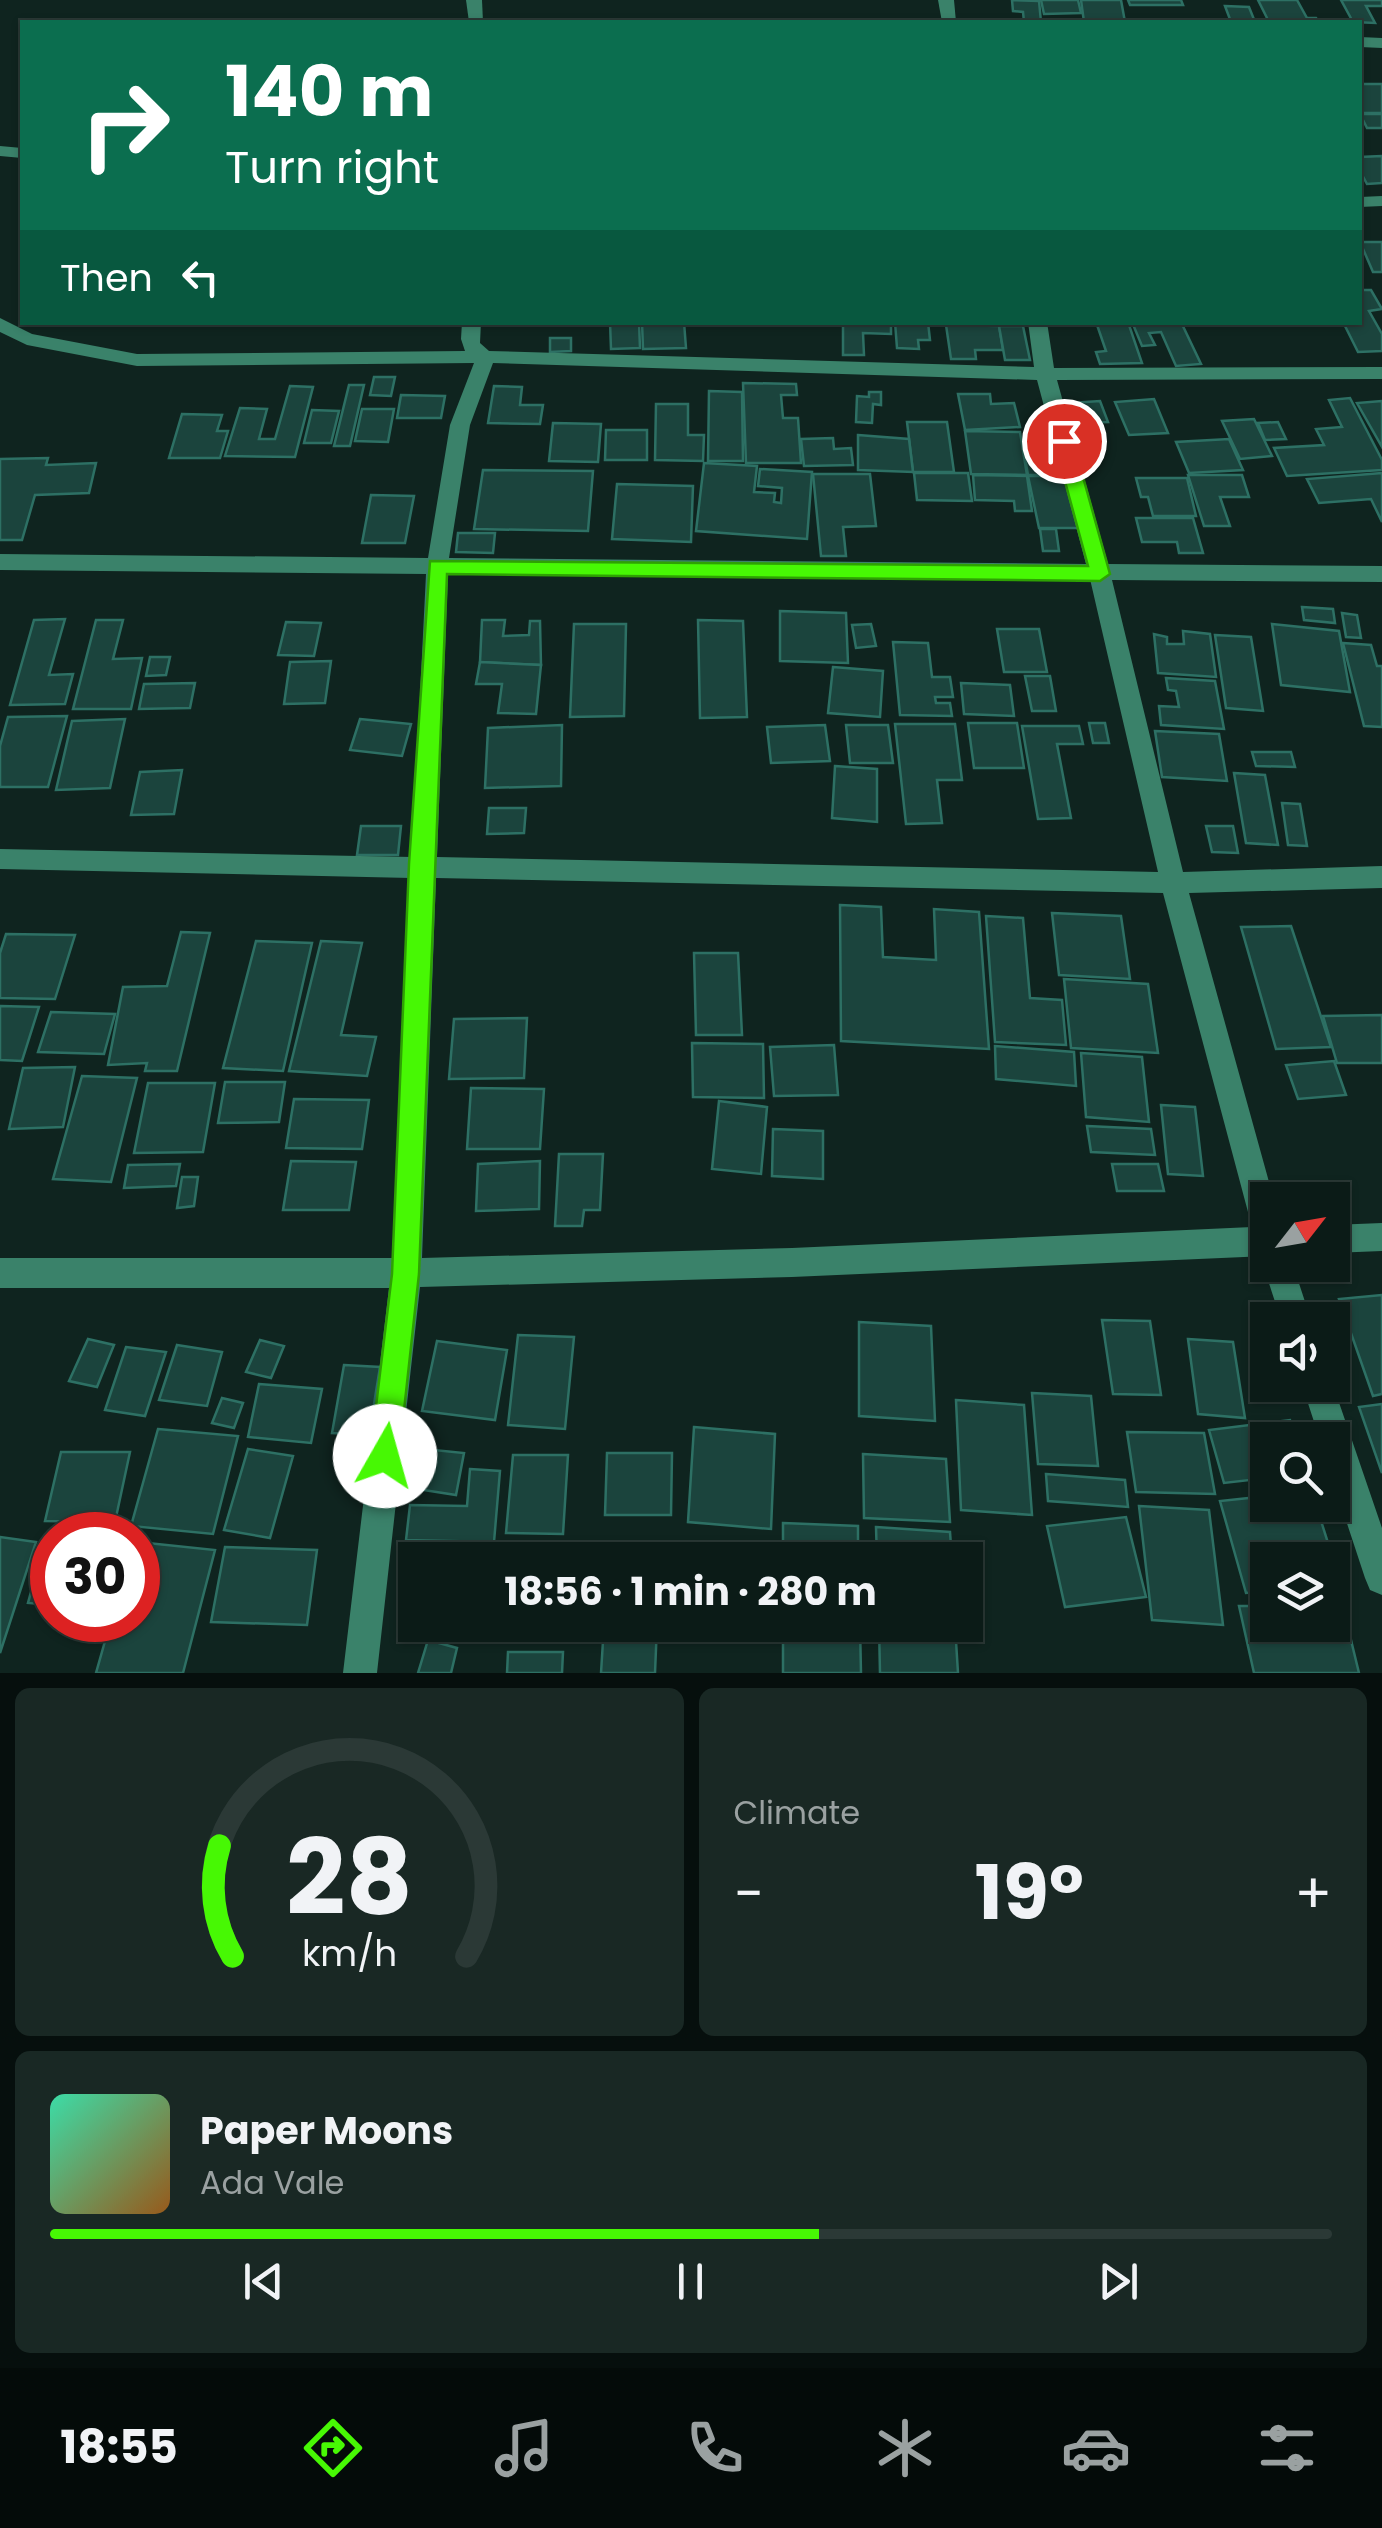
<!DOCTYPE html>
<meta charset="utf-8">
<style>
:root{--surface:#0b1b17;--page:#192824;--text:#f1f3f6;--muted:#9aa1a1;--line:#2b3936;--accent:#47f804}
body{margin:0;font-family:Poppins,sans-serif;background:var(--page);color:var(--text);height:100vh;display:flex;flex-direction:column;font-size:38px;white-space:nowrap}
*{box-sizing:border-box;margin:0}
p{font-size:32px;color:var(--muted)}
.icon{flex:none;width:55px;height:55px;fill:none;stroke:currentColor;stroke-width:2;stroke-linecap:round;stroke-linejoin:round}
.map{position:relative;height:1673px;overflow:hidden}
.panel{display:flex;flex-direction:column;gap:15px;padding:15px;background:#060f0d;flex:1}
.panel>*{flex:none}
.guide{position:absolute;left:20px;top:20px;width:1342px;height:305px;border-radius:0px;box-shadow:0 2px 8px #0004,0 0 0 2px var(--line);background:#0b6e4f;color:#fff;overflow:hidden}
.needle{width:65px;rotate:59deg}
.tools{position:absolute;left:1250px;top:1182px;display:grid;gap:20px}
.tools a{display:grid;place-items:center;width:100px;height:100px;border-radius:0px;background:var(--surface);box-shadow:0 2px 8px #0004,0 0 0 2px var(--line);font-size:50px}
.speed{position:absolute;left:30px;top:1512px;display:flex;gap:20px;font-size:50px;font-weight:700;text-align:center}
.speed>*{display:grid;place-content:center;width:130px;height:130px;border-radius:50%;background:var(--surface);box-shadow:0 2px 8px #0004,0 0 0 2px var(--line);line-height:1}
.speed .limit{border:15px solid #d22;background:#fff;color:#111}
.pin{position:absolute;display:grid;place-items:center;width:85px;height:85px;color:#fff;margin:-42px;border:5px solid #fff;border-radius:50%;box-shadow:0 2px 10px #0007}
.me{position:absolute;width:110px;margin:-55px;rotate:7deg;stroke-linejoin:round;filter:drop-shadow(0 0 8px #0008)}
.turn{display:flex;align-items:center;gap:35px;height:210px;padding:0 40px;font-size:45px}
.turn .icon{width:130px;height:130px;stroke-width:2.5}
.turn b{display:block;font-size:70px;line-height:85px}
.then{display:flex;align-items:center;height:95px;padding:0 40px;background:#0003;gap:20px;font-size:38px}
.big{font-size:75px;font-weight:700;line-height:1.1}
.panel .card{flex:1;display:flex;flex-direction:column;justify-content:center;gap:15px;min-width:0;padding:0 35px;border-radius:15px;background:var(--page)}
.panel .dial{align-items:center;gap:0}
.dial svg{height:260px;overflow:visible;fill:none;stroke:var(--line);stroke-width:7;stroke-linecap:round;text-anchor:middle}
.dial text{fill:var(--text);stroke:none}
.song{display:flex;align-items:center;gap:30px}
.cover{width:120px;height:120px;border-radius:15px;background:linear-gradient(135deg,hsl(160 70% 55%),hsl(30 70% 35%))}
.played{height:10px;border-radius:5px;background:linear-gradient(90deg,var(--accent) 60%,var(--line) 60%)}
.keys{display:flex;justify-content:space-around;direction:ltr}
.heat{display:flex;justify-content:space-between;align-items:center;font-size:55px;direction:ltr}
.panel .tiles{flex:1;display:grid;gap:15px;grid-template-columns:1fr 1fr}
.card:last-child{grid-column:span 2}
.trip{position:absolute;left:398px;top:1542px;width:585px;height:100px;border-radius:0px;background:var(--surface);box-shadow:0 2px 8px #0004,0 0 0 2px var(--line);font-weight:700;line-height:100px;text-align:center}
.dock{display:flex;height:160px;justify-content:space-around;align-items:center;background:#040b09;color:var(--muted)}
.dock .icon{width:70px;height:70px}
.dock .on{color:var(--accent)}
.dock b{font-size:45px;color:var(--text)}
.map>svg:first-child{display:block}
.building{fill:#1b443d;stroke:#2d7064;stroke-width:2.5}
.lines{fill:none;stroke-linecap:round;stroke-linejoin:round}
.minor{fill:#3a826a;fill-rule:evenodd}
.route{fill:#47f804;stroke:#2ea103;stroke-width:2.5}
</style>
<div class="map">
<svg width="1382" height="1673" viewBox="0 0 1382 1673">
<rect width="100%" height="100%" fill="#0f241f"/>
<g class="building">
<polygon points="1012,0 1039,1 1041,22 1024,22 1023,12 1013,11"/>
<polygon points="1041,0 1078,0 1081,13 1044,14"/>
<polygon points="1081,0 1121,0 1125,22 1084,22"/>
<polygon points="1128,0 1181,0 1183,5 1130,5"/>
<polygon points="1258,0 1297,0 1307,18 1316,18 1319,22 1269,22"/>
<polygon points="1341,0 1382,0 1382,6 1366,6 1375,23 1353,22"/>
<polygon points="1225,6 1249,7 1255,22 1231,22"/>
<rect x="1360" y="84" width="22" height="29"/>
<polygon points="1360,114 1382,114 1382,128 1367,128"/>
<polygon points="1382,156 1382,183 1367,184 1360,171 1360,157"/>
<polygon points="1360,242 1382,242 1382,272 1373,272"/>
<polygon points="1360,290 1371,290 1382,309 1369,311 1382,334 1382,351 1358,352 1343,322 1360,322"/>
<polygon points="610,322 639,322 640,348 611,349"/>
<polygon points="642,322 684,322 686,348 643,349"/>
<polygon points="843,322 891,322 891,334 863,333 864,355 843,355"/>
<polygon points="895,322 928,322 930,340 918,340 919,349 897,348"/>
<polygon points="1096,322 1128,322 1142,363 1100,364 1096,352 1106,351"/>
<polygon points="1132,322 1181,322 1201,364 1176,366 1161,332 1149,333 1155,345 1142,346"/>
<polygon points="946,325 999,326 1003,350 975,350 976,359 951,359"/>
<polygon points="999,326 1023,326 1030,360 1005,360"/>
<polygon points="550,338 571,338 571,351 550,352"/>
<polygon points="374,377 395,377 391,396 370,395"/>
<polygon points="743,383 796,384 797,395 781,395 783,418 798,418 801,463 746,463"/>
<polygon points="349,385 364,385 350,446 334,446"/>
<polygon points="290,386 313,387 295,457 225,456 240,408 267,409 259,439 275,439"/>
<polygon points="494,386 522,387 520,405 543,405 540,424 488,423"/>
<polygon points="709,391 742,392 743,461 708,461"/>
<polygon points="869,392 881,392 881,405 873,404 872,423 856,422 857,396 869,397"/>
<polygon points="958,394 990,394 991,404 1014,403 1020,427 965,430"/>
<polygon points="401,395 445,396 441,418 397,418"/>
<polygon points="1350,398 1382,460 1382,470 1287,476 1274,448 1324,445 1316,429 1342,427 1329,400"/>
<polygon points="1154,399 1168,433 1129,435 1115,402"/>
<polygon points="1100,401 1108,422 1078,423 1071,403"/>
<polygon points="1382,401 1382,447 1357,403"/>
<polygon points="656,404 688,404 688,435 704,435 703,461 655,460"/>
<polygon points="362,409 394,409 388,442 355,441"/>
<polygon points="312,410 339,411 331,443 304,443"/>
<polygon points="182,414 222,415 217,431 228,431 220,458 169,458"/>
<polygon points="1254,419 1272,456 1240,459 1222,421"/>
<polygon points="907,422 947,422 954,472 913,472"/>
<polygon points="1278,422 1286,439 1265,440 1258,423"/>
<polygon points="553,423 601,424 598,462 549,461"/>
<polygon points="606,430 647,430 647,460 605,460"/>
<polygon points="965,431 1020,432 1027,475 971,474"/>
<polygon points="858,435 909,439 913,472 858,470"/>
<polygon points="833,438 834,449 851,448 853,465 804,466 801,439"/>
<polygon points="1229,439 1243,470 1189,473 1176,442"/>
<polygon points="1022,440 1035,440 1036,447 1050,448 1055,475 1028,475"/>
<polygon points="48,458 46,465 96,463 89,493 35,495 22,540 0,540 0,459"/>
<polygon points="704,463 757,466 754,492 775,493 774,502 781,503 782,488 758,486 760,469 812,472 807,539 696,531"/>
<polygon points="483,470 593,471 588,531 474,529"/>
<polygon points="914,473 968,473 972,501 917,500"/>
<polygon points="1382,473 1382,522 1371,499 1319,503 1307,479"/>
<polygon points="813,474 870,474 876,526 843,527 846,556 821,556"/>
<polygon points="973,475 1027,476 1032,511 1015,511 1014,501 975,500"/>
<polygon points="1188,475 1242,475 1249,497 1220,497 1230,526 1204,526"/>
<polygon points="1028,476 1066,476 1078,528 1039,528"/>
<polygon points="1136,478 1187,478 1196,516 1153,516 1148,497 1141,497"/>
<polygon points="617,484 693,486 691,542 612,539"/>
<polygon points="371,495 414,496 405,543 362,543"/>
<polygon points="1136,518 1193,518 1203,553 1179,553 1177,542 1142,542"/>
<polygon points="1040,529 1056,529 1059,551 1043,551"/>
<polygon points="458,533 495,533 493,553 456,552"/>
<polygon points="1302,607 1333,609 1335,623 1304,620"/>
<polygon points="780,611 846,613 848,663 780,661"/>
<polygon points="1342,613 1357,615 1361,638 1346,637"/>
<polygon points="65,619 49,675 73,674 65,704 10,705 34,620"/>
<polygon points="96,620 123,620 113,659 142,658 131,709 73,709"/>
<polygon points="482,620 505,620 503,636 529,635 530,621 540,621 541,665 480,662"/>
<polygon points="698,620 743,621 747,717 700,718"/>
<polygon points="286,622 321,623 314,656 278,655"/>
<polygon points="574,624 626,624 624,716 570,717"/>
<polygon points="871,624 876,646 856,648 852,625"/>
<polygon points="1272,624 1339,631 1350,692 1281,685"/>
<polygon points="997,629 1039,629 1047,672 1004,672"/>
<polygon points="1183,631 1210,634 1216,677 1158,673 1154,634 1167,637 1167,644 1184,644"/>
<polygon points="1215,635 1251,637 1263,711 1226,708"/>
<polygon points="893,642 928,643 932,677 950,677 953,697 935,697 936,703 950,703 952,716 900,715"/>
<polygon points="1343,643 1371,645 1377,666 1382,666 1382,727 1364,726"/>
<polygon points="150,657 170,657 166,675 146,676"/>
<polygon points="331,661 325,703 284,704 290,662"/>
<polygon points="480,662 541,665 536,714 498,713 502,684 476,684"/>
<polygon points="833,667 883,671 880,717 828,713"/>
<polygon points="1025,676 1050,676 1056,711 1032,711"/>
<polygon points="1166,678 1215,681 1224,729 1161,725 1159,706 1179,707 1176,691 1168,690"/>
<polygon points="195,683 190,708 139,709 144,684"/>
<polygon points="961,683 1010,685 1014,716 964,714"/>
<polygon points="67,716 48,787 0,787 0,746 8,717"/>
<polygon points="125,719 110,788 56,790 72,721"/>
<polygon points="360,719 411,724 402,756 350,750"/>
<polygon points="968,723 1017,723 1024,768 974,768"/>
<polygon points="1089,723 1105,723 1109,743 1093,743"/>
<polygon points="895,724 955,724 962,780 937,780 942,823 906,824"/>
<polygon points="562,725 561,786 485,788 488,728"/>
<polygon points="825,725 830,761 771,763 767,727"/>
<polygon points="846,725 888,725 893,763 850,763"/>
<polygon points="1022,726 1079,726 1083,744 1057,744 1071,818 1038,819"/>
<polygon points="1155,731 1219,734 1227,781 1162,777"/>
<polygon points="1252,752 1291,752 1295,767 1256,766"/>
<polygon points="835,766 877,769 877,822 832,818"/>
<polygon points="182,770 174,814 131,815 140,772"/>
<polygon points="1234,773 1265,775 1278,845 1246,843"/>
<polygon points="1282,803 1300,804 1307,846 1288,845"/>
<polygon points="489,808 526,808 524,833 487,834"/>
<polygon points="361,826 401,826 398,855 357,855"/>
<polygon points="1206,826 1233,826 1238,853 1212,852"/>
<polygon points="840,905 881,907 883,957 936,960 934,909 979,912 989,1049 841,1041"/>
<polygon points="1052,913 1121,916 1130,979 1059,975"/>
<polygon points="986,916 1023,918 1030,998 1062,1000 1066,1045 995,1042"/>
<polygon points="1291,926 1331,1047 1276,1049 1241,927"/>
<polygon points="181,932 210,933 177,1071 145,1071 147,1063 108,1065 123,987 167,986"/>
<polygon points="6,934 75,935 55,999 0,998 0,953"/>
<polygon points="256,941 312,943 283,1071 223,1068"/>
<polygon points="321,941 362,943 341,1035 376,1037 367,1076 289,1071"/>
<polygon points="694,953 738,953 742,1035 696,1035"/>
<polygon points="1064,979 1148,984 1158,1053 1071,1048"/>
<polygon points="0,1006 39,1007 22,1061 0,1060"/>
<polygon points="51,1012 115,1014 104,1054 38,1052"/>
<polygon points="1382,1015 1382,1063 1337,1063 1323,1016"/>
<polygon points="527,1018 524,1078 449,1079 454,1019"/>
<polygon points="692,1043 763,1044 764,1098 693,1097"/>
<polygon points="834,1045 838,1095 774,1096 770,1047"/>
<polygon points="995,1046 1074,1052 1076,1086 996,1079"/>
<polygon points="1081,1053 1142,1057 1149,1122 1086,1117"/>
<polygon points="1334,1061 1346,1095 1298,1099 1286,1065"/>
<polygon points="75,1067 63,1127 9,1129 23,1068"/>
<polygon points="82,1076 137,1078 111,1182 53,1179"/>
<polygon points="225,1082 285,1082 279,1122 218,1123"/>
<polygon points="148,1083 215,1083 203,1152 134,1153"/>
<polygon points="471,1088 544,1089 540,1149 467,1149"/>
<polygon points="294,1099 369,1100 362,1149 286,1148"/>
<polygon points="719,1101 767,1107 761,1174 712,1169"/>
<polygon points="1161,1105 1195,1107 1203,1176 1168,1174"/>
<polygon points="1087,1126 1151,1129 1155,1155 1091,1152"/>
<polygon points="773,1129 823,1131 823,1179 772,1176"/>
<polygon points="559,1154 603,1154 600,1210 584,1210 582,1226 555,1226"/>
<polygon points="291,1161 356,1162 349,1210 283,1210"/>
<polygon points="540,1161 539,1209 476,1211 478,1164"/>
<polygon points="180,1164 176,1186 124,1188 128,1165"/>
<polygon points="1112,1164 1158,1164 1164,1191 1117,1191"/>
<polygon points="182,1177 198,1177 194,1206 177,1208"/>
<polygon points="1382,1295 1382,1394 1373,1396 1339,1299"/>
<polygon points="1102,1320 1150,1321 1161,1395 1113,1394"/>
<polygon points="859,1322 931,1326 935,1421 859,1416"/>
<polygon points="518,1335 574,1337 565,1429 508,1425"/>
<polygon points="88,1339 114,1345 97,1387 69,1381"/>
<polygon points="1188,1339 1233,1342 1245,1418 1198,1414"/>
<polygon points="260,1340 284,1346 271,1378 246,1372"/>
<polygon points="437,1341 507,1350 495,1420 422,1411"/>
<polygon points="177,1345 222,1352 207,1406 159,1400"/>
<polygon points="126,1347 166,1352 145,1416 105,1410"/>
<polygon points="344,1365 380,1367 369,1435 332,1433"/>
<polygon points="259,1384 322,1389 311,1443 248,1437"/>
<polygon points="1032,1393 1091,1396 1098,1466 1038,1464"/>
<polygon points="222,1398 243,1403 234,1428 212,1423"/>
<polygon points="956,1400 1024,1405 1032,1515 961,1510"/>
<polygon points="1382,1404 1382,1473 1359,1407"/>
<polygon points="1290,1420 1296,1440 1268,1440 1268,1478 1224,1483 1209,1430"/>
<polygon points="694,1427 775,1434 771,1529 688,1522"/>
<polygon points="158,1429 238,1436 213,1534 131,1526"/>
<polygon points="1127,1432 1204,1433 1215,1494 1136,1492"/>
<polygon points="248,1449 293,1456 270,1538 224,1530"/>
<polygon points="424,1449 464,1453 456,1495 417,1489"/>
<polygon points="61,1452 130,1452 115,1522 45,1521"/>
<polygon points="607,1453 672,1453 671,1515 605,1515"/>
<polygon points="863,1454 946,1459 950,1522 864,1518"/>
<polygon points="513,1455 568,1455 563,1534 506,1533"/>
<polygon points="470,1469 500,1471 494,1542 406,1540 410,1505 467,1506"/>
<polygon points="1046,1474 1125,1480 1128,1507 1048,1501"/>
<polygon points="1268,1496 1268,1505 1316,1505 1341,1584 1332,1584 1332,1560 1268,1560 1268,1591 1246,1593 1220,1501"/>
<polygon points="1139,1506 1209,1510 1223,1625 1152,1620"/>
<polygon points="1126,1517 1146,1597 1065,1607 1047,1526"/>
<polygon points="783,1523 858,1526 858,1560 783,1560"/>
<polygon points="876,1527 950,1532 952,1560 877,1560"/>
<polygon points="0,1537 36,1542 0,1653"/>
<polygon points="138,1542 215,1550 183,1673 96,1673 111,1620 138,1620"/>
<polygon points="44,1544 52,1545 52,1605 28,1603"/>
<polygon points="225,1547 317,1550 307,1625 211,1622"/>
<polygon points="411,1551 499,1555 499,1560 415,1560 415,1618 403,1618"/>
<polygon points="1342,1603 1359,1673 1254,1673 1239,1606 1268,1606 1268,1625 1332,1625 1332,1604"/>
<polygon points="604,1625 657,1625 655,1673 601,1673"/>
<polygon points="783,1625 860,1625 861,1673 783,1673"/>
<polygon points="879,1625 955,1625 958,1673 880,1673"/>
<polygon points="428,1640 457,1648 451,1673 418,1673"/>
<polygon points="508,1652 563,1652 562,1673 507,1673"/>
</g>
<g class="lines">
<g class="minor">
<polygon points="466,0 482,0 483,22 469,22"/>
<polygon points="938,0 954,0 956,22 942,22"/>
<polygon points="1360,37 1382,38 1382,48 1360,47"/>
<polygon points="0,146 22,148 22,158 0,156"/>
<polygon points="1382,196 1382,206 1360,207 1360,197"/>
<path d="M0 318 32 334 137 354 465 351 461 339 462 322H481L480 343 489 351 1034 367 1028 322H1047L1054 368 1382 367V379L1057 380 1108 564 1382 566V582L1112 580 1183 872 1382 866V888L1189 893 1274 1200H1268V1265H1293L1311 1320H1281L1263 1265 1267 1256 792 1277 420 1287 377 1673H343L389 1288H0V1258H392L411 878 0 869V849L412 857 426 574 0 570V554L428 558 450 425 474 363 137 366 27 345 0 332ZM493 363 1037 380 1086 564 449 558 470 425ZM448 574 1090 579 1158 872 437 857ZM436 878 1163 893 1252 1227 792 1248 422 1258Z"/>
<polygon points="1382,1223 1382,1251 1332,1253 1332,1225"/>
<polygon points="1332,1382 1382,1528 1382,1595 1370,1590 1365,1578 1332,1478 1332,1440 1320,1440 1302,1385"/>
</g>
</g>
<polygon class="route" points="1064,435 1073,441 1110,574 1100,581 447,574 419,1274 399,1456 395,1466 385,1470 374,1466 370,1456 392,1274 409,864 430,561 1088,566 1054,441"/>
</svg>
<div class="tools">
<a><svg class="needle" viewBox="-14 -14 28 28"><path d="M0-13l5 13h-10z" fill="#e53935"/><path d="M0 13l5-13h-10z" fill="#9aa1a1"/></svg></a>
<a><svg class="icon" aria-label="sound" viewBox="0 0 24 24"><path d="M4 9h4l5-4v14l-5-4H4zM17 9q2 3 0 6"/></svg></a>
<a><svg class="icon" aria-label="search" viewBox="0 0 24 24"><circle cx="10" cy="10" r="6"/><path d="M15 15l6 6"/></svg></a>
<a><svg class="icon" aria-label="layers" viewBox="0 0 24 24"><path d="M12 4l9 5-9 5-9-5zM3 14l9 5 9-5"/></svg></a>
</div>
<div class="speed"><div class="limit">30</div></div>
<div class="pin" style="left:1064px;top:441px;background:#d93025"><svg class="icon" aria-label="arrive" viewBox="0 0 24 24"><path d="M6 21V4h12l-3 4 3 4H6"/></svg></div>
<svg class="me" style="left:385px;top:1456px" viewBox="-20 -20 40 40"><circle r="19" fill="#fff"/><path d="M0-13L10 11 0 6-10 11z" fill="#47f804"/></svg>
<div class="trip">18:56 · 1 min · 280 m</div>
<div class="guide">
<div class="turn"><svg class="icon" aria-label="right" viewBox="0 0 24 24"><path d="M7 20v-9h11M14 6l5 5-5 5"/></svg><div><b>140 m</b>Turn right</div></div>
<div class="then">Then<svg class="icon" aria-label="left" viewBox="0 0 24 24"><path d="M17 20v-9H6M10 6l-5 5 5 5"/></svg></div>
</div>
</div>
<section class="panel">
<div class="tiles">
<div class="card dial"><svg viewBox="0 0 100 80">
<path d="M14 69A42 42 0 1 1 86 69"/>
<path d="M14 69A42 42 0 0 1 10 35" stroke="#47f804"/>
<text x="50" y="56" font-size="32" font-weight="700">28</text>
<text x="50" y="72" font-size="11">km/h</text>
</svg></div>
<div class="card"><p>Climate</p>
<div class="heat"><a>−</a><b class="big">19°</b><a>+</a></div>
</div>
<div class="card">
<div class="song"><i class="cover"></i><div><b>Paper Moons</b><p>Ada Vale</p></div></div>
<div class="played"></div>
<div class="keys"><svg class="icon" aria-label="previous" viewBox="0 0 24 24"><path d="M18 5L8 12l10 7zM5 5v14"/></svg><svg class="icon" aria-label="pause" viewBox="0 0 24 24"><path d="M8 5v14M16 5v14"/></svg><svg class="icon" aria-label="next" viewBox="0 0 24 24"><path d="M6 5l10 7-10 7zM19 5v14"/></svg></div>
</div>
</div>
</section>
<nav class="dock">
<b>18:55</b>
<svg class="icon on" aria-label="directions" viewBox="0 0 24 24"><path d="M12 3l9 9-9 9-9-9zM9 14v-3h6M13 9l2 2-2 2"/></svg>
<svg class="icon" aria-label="music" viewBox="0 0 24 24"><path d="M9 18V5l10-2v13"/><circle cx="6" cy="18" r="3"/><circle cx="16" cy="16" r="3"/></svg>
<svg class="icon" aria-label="phone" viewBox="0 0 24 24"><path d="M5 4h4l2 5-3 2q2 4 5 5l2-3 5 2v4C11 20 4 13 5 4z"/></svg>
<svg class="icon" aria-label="climate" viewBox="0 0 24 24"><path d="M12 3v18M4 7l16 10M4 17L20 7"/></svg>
<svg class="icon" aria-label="car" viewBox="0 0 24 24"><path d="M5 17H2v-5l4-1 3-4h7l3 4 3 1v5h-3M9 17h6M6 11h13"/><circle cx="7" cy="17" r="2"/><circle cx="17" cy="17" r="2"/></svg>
<svg class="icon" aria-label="filters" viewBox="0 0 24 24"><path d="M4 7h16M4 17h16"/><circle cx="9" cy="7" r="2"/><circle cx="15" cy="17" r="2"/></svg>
</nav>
